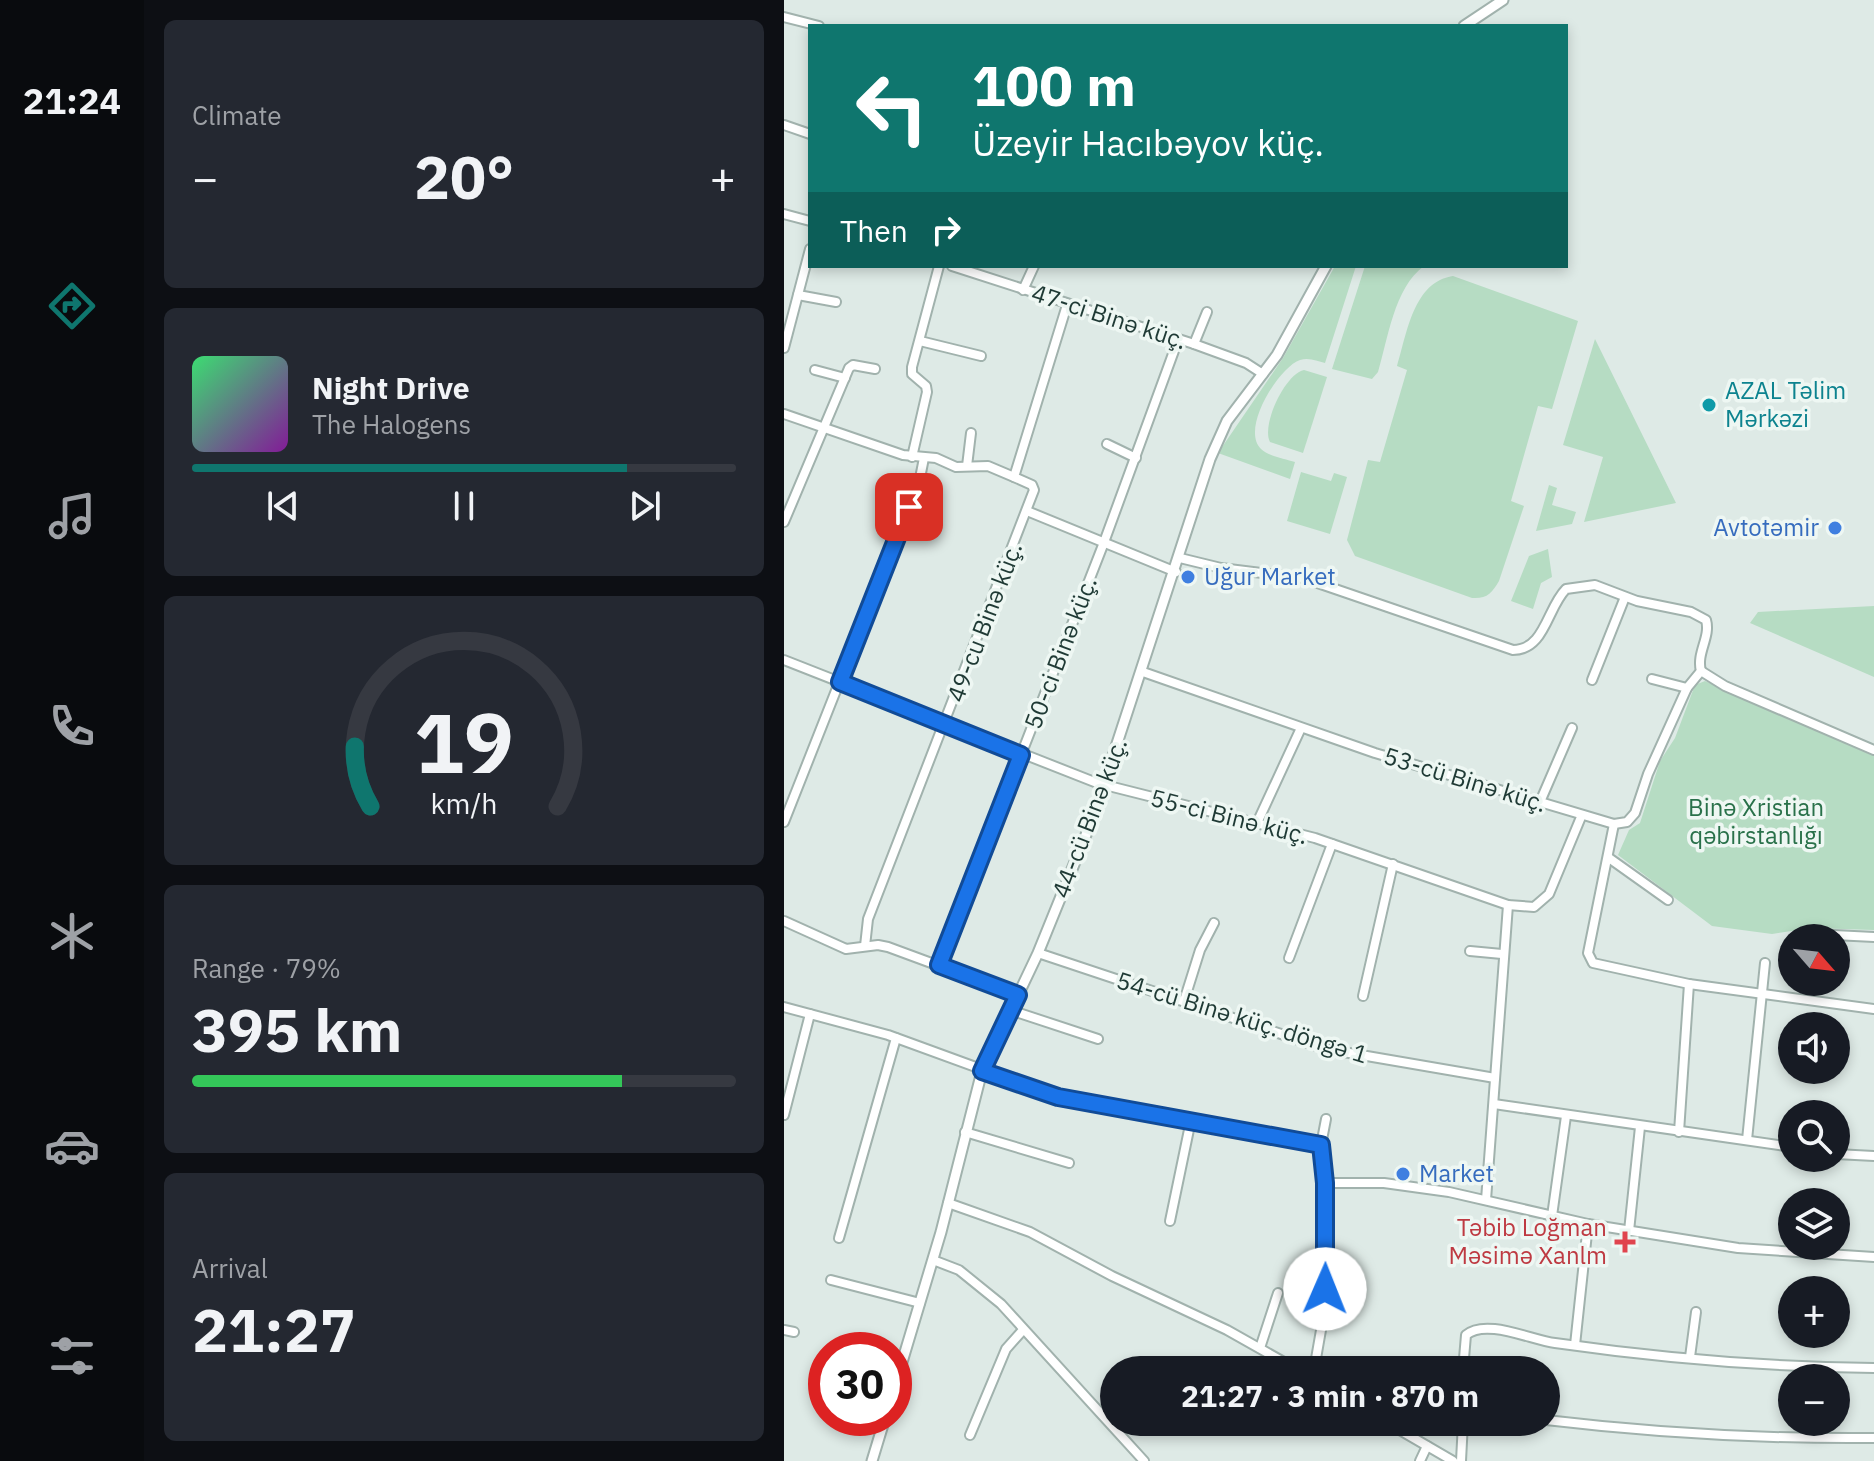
<!DOCTYPE html>
<meta charset="utf-8">
<style>
:root{--surface:#171b24;--page:#242831;--text:#f1f3f6;--muted:#9ea1a6;--line:#363941;--accent:#0f766e}
body{margin:0;font-family:"IBM Plex Sans",sans-serif;background:var(--page);color:var(--text);height:100vh;display:flex;flex-direction:column;font-size:30px;white-space:nowrap}
*{box-sizing:border-box;margin:0}
p{font-size:26px;color:var(--muted)}
.icon{flex:none;width:44px;height:44px;fill:none;stroke:currentColor;stroke-width:2;stroke-linecap:round;stroke-linejoin:round}
.map{position:relative;flex:1;overflow:hidden}
.side{display:flex;flex-direction:column;gap:20px;padding:20px;background:#0d0f14;width:640px}
.side>*{flex:none}
.hud{position:absolute;left:24px;top:24px;width:760px;height:244px;border-radius:0px;box-shadow:0 4px 12px #0003;background:#0f766e;color:#fff;overflow:hidden}
.needle{width:52px;rotate:118deg}
.buttons{position:absolute;left:994px;top:924px;display:grid;gap:16px}
.buttons a{display:grid;place-items:center;width:72px;height:72px;border-radius:50%;background:var(--surface);box-shadow:0 4px 12px #0003;font-size:40px}
.speed{position:absolute;left:24px;top:1332px;display:flex;gap:16px;font-size:40px;font-weight:700;text-align:center}
.speed>*{display:grid;place-content:center;width:104px;height:104px;border-radius:50%;background:var(--surface);box-shadow:0 4px 12px #0003;line-height:1}
.speed .limit{border:12px solid #d22;background:#fff;color:#111}
.pin{position:absolute;display:grid;place-items:center;width:68px;height:68px;color:#fff;margin:-34px;border-radius:16px;box-shadow:0 4px 12px #0006}
.me{position:absolute;width:88px;margin:-44px;rotate:1deg;stroke-linejoin:round;filter:drop-shadow(0 0 6px #0008)}
.turn{display:flex;align-items:center;gap:28px;height:168px;padding:0 32px;font-size:36px}
.turn .icon{width:104px;height:104px;stroke-width:2.5}
.turn b{display:block;font-size:56px;line-height:68px}
.then{display:flex;align-items:center;height:76px;padding:0 32px;background:#0003;gap:16px;font-size:30px}
.big{font-size:60px;font-weight:700;line-height:1.1}
.side .tile{flex:1;display:flex;flex-direction:column;justify-content:center;gap:12px;min-width:0;padding:0 28px;border-radius:12px;background:var(--page)}
.side .dial{align-items:center;gap:0}
.dial svg{height:208px;overflow:visible;fill:none;stroke:var(--line);stroke-width:7;stroke-linecap:round;text-anchor:middle}
.dial text{fill:var(--text);stroke:none}
.song{display:flex;align-items:center;gap:24px}
.cover{width:96px;height:96px;border-radius:12px;background:linear-gradient(135deg,hsl(140 70% 55%),hsl(290 70% 35%))}
.played{height:8px;border-radius:4px;background:linear-gradient(90deg,var(--accent) 80%,var(--line) 80%)}
.keys{display:flex;justify-content:space-around;direction:ltr}
.heat{display:flex;justify-content:space-between;align-items:center;font-size:44px;direction:ltr}
.charge{height:12px;border-radius:6px;background:linear-gradient(90deg,#34c759 79%,var(--line) 0)}
.trip{position:absolute;left:316px;top:1356px;width:460px;height:80px;border-radius:40px;background:var(--surface);box-shadow:0 4px 12px #0003;font-weight:700;line-height:80px;text-align:center}
main{display:flex;flex:1;min-height:0}
.dock{display:flex;flex-direction:column;width:144px;justify-content:space-around;align-items:center;background:#090b0e;color:var(--muted)}
.dock .icon{width:56px;height:56px}
.dock .on{color:var(--accent)}
.dock b{font-size:36px;color:var(--text)}
.map>svg:first-child{display:block}
.green{fill:#b6dcc3}
.lines{fill:none;stroke-linecap:round;stroke-linejoin:round}
.minor-casing{stroke:#a1b2ad;stroke-width:12}
.tertiary-casing{stroke:#a1b2ad;stroke-width:13}
.minor{stroke:#fff;stroke-width:8}
.tertiary{stroke:#fff;stroke-width:9}
.route-casing{stroke:#114b97;stroke-width:20}
.route{stroke:#1a73e8;stroke-width:14}
.culture-dot{fill:#0f9aa8;stroke:#eef7f3;stroke-width:3}
.shop-dot{fill:#3f7fe0;stroke:#eef7f3;stroke-width:3}
.health-dot{fill:#e0444e;stroke:#eef7f3;stroke-width:3}
.labels{text-anchor:middle;stroke-width:7;stroke-linejoin:round;paint-order:stroke}
.street-label{font-size:24px;fill:#1f3a35;stroke:#eef7f3}
.culture-label{font-size:24px;fill:#0d838f;stroke:#eef7f3;text-anchor:start}
.shop-label{font-size:24px;fill:#366cbe;stroke:#eef7f3;text-anchor:start}
.park-label{font-size:24px;fill:#29714a;stroke:#eef7f3}
.health-label{font-size:24px;fill:#be3a42;stroke:#eef7f3;text-anchor:end}
</style>
<main>
<nav class="dock">
<b>21:24</b>
<svg class="icon on" aria-label="directions" viewBox="0 0 24 24"><path d="M12 3l9 9-9 9-9-9zM9 14v-3h6M13 9l2 2-2 2"/></svg>
<svg class="icon" aria-label="music" viewBox="0 0 24 24"><path d="M9 18V5l10-2v13"/><circle cx="6" cy="18" r="3"/><circle cx="16" cy="16" r="3"/></svg>
<svg class="icon" aria-label="phone" viewBox="0 0 24 24"><path d="M5 4h4l2 5-3 2q2 4 5 5l2-3 5 2v4C11 20 4 13 5 4z"/></svg>
<svg class="icon" aria-label="climate" viewBox="0 0 24 24"><path d="M12 3v18M4 7l16 10M4 17L20 7"/></svg>
<svg class="icon" aria-label="car" viewBox="0 0 24 24"><path d="M5 17H2v-5l4-1 3-4h7l3 4 3 1v5h-3M9 17h6M6 11h13"/><circle cx="7" cy="17" r="2"/><circle cx="17" cy="17" r="2"/></svg>
<svg class="icon" aria-label="filters" viewBox="0 0 24 24"><path d="M4 7h16M4 17h16"/><circle cx="9" cy="7" r="2"/><circle cx="15" cy="17" r="2"/></svg>
</nav>
<section class="side">
<div class="tile"><p>Climate</p>
<div class="heat"><a>−</a><b class="big">20°</b><a>+</a></div>
</div>
<div class="tile">
<div class="song"><i class="cover"></i><div><b>Night Drive</b><p>The Halogens</p></div></div>
<div class="played"></div>
<div class="keys"><svg class="icon" aria-label="previous" viewBox="0 0 24 24"><path d="M18 5L8 12l10 7zM5 5v14"/></svg><svg class="icon" aria-label="pause" viewBox="0 0 24 24"><path d="M8 5v14M16 5v14"/></svg><svg class="icon" aria-label="next" viewBox="0 0 24 24"><path d="M6 5l10 7-10 7zM19 5v14"/></svg></div>
</div>
<div class="tile dial"><svg viewBox="0 0 100 80">
<path d="M14 69A42 42 0 1 1 86 69"/>
<path d="M14 69A42 42 0 0 1 8 46" stroke="#0f766e"/>
<text x="50" y="56" font-size="32" font-weight="700">19</text>
<text x="50" y="72" font-size="11">km/h</text>
</svg></div>
<div class="tile"><p>Range · 79%</p><b class="big">395 km</b><div class="charge"></div></div>
<div class="tile"><p>Arrival</p><b class="big">21:27</b></div>
</section>
<div class="map">
<svg width="1090" height="1461" viewBox="0 0 1090 1461">
<rect width="100%" height="100%" fill="#deeae6"/>
<g class="green">
<path d="M551 266H572L541 363C533 361 525 357 516 360 495 367 456 429 477 449 484 456 501 459 511 462L506 479 434 453 499 358Z"/>
<path d="M581 266H640C610 288 604 339 594 372L588 379 548 369Z"/>
<path d="M669 276 794 321 768 409 754 406 727 501 740 506 715 581C708 593 703 599 688 598L571 556 563 540 584 460 596 462 623 370 613 366C623 334 629 282 669 276Z"/>
<polygon points="811,339 892,503 800,522 819,457 779,445"/>
<path d="M520 370 543 377 519 453 486 442C477 425 501 374 520 370Z"/>
<polygon points="517,472 547,481 550,473 563,477 546,534 503,521"/>
<polygon points="765,485 773,488 768,505 792,512 788,524 752,531"/>
<polygon points="764,549 768,577 757,583 749,609 727,601 745,556"/>
<polygon points="1090,606 1090,677 966,623 974,612"/>
<polygon points="921,681 1090,756 1090,930 1028,928 988,934 928,926 834,855 845,830 856,823 876,761 891,738 911,685"/>
</g>
<g class="lines">
<defs>
<g id="minor">
<polyline points="0,17 35,26"/>
<polyline points="0,125 26,134"/>
<polyline points="0,214 26,221"/>
<polyline points="168,266 410,344 462,363 479,374"/>
<polyline points="239,290 250,266"/>
<polyline points="14,295 52,302"/>
<polyline points="136,341 197,356"/>
<polyline points="410,344 423,312"/>
<polyline points="0,348 26,249"/>
<polyline points="31,370 61,378"/>
<polyline points="0,414 119,455 152,458 172,467 204,466 230,477"/>
<polyline points="323,444 352,458"/>
<polyline points="128,457 143,392 142,386 128,374 128,367 155,266"/>
<polyline points="183,466 187,433"/>
<polyline points="243,511 392,572"/>
<polyline points="0,522 65,368 69,365 91,369"/>
<path d="M396 558 437 568 519 578 729 650C761 650 763 608 782 589L811 585 853 601 907 612 922 620C927 637 912 653 917 671"/>
<polyline points="0,660 313,783 531,838 724,905 750,907 765,894 797,817"/>
<polyline points="917,671 941,686 1090,750"/>
<polyline points="359,672 591,753 830,824 843,822 851,813 864,774 903,688 917,671"/>
<polyline points="868,679 903,688"/>
<polyline points="808,680 841,597"/>
<polyline points="756,802 788,728"/>
<polyline points="0,822 136,478 140,458"/>
<polyline points="473,823 517,728"/>
<polyline points="830,824 804,953 809,963 905,984 1090,1009"/>
<polyline points="825,858 884,900"/>
<polyline points="0,921 62,949 94,945 104,947 234,995"/>
<polyline points="1030,934 1090,937"/>
<polyline points="81,946 84,919 250,490 248,485 230,477 283,305"/>
<polyline points="686,951 718,954"/>
<polyline points="254,953 542,1049 711,1078"/>
<polyline points="505,958 548,844"/>
<polyline points="155,965 319,545 394,340"/>
<polyline points="579,996 609,864"/>
<polyline points="400,1001 416,950 430,923"/>
<polyline points="0,1007 104,1035 274,1097 537,1145 541,1183 600,1183 665,1192 804,1224 954,1248 1090,1257"/>
<polyline points="226,1010 314,1039"/>
<polyline points="710,1104 1008,1147"/>
<polyline points="0,1115 26,1014"/>
<polyline points="181,1132 285,1163"/>
<polyline points="895,1132 905,984"/>
<polyline points="963,1140 981,963"/>
<polyline points="537,1145 542,1119"/>
<polyline points="1052,1154 1090,1156"/>
<polyline points="702,1200 724,905"/>
<polyline points="164,1203 246,1232 328,1276 443,1330 514,1370"/>
<polyline points="768,1216 782,1116"/>
<polyline points="386,1221 407,1120"/>
<polyline points="845,1231 856,1127"/>
<polyline points="55,1238 112,1038"/>
<polyline points="149,1260 175,1270 217,1304 360,1461"/>
<polyline points="47,1280 136,1303"/>
<polyline points="0,1330 10,1332"/>
<polyline points="791,1345 804,1224"/>
<polyline points="476,1348 494,1293"/>
<polyline points="906,1357 912,1312"/>
<polyline points="530,1370 540,1313 541,1183"/>
<path d="M679 1370 682 1335C702 1318 747 1340 771 1343 876 1358 984 1367 1090 1368"/>
<path d="M762 1420C871 1433 980 1439 1090 1438"/>
<polyline points="602,1422 669,1461"/>
<polyline points="186,1435 222,1349 239,1330"/>
<polyline points="636,1461 643,1446"/>
<polyline points="677,1461 679,1422"/>
</g>
<g id="tertiary">
<polyline points="680,26 719,0"/>
<polyline points="110,1389 157,1232 198,1071 254,953 308,820 426,459 443,421 493,355 542,266"/>
<polyline points="88,1461 101,1418"/>
</g>
</defs>
<use href="#minor" class="minor-casing"/>
<use href="#tertiary" class="tertiary-casing"/>
<use href="#minor" class="minor"/>
<use href="#tertiary" class="tertiary"/>
</g>
<g class="lines">
<defs>
<polyline id="route" points="125,507 56,682 237,755 155,965 234,995 198,1071 274,1097 537,1145 541,1183 541,1289"/>
</defs>
<use href="#route" class="route-casing"/>
<use href="#route" class="route"/>
</g>
<circle class="culture-dot" cx="925" cy="405" r="8"/>
<g class="shop-dot">
<circle cx="1051" cy="528" r="8"/>
<circle cx="404" cy="577" r="8"/>
<circle cx="619" cy="1174" r="8"/>
</g>
<path class="health-dot" d="M837 1230h8v8h8v8h-8v8h-8v-8h-8v-8h8z"/>
<g class="labels">
<g class="street-label">
<text transform="translate(325 317) rotate(18)" y="8">47-ci Binə küç.</text>
<text transform="translate(201 622) rotate(-69)" y="8">49-cu Binə küç.</text>
<text transform="translate(277 653) rotate(-69)" y="8">50-ci Binə küç.</text>
<text transform="translate(681 780) rotate(17)" y="8">53-cü Binə küç.</text>
<text transform="translate(445 817) rotate(14)" y="8">55-ci Binə küç.</text>
<text transform="translate(306 818) rotate(-69)" y="8">44-cü Binə küç.</text>
<text transform="translate(458 1018) rotate(17)" y="8">54-cü Binə küç. döngə 1</text>
</g>
<g class="culture-label">
<text x="941" y="399">AZAL Təlim<tspan x="941" dy="28">Mərkəzi</tspan></text>
</g>
<g class="shop-label">
<text x="1035" y="536" text-anchor="end">Avtotəmir</text>
<text x="420" y="585">Uğur Market</text>
<text x="635" y="1182">Market</text>
</g>
<g class="park-label">
<text x="972" y="816">Binə Xristian<tspan x="972" dy="28">qəbirstanlığı</tspan></text>
</g>
<g class="health-label">
<text x="823" y="1236">Təbib Loğman<tspan x="823" dy="28">Məsimə Xanlm</tspan></text>
</g>
</g>
</svg>
<div class="buttons">
<a><svg class="needle" viewBox="-14 -14 28 28"><path d="M0-13l5 13h-10z" fill="#e53935"/><path d="M0 13l5-13h-10z" fill="#9ea1a6"/></svg></a>
<a><svg class="icon" aria-label="sound" viewBox="0 0 24 24"><path d="M4 9h4l5-4v14l-5-4H4zM17 9q2 3 0 6"/></svg></a>
<a><svg class="icon" aria-label="search" viewBox="0 0 24 24"><circle cx="10" cy="10" r="6"/><path d="M15 15l6 6"/></svg></a>
<a><svg class="icon" aria-label="layers" viewBox="0 0 24 24"><path d="M12 4l9 5-9 5-9-5zM3 14l9 5 9-5"/></svg></a>
<a>+</a>
<a>−</a>
</div>
<div class="speed"><div class="limit">30</div></div>
<div class="pin" style="left:125px;top:507px;background:#d93025"><svg class="icon" aria-label="arrive" viewBox="0 0 24 24"><path d="M6 21V4h12l-3 4 3 4H6"/></svg></div>
<svg class="me" style="left:541px;top:1289px" viewBox="-20 -20 40 40"><circle r="19" fill="#fff"/><path d="M0-13L10 11 0 6-10 11z" fill="#1a73e8"/></svg>
<div class="trip">21:27 · 3 min · 870 m</div>
<div class="hud">
<div class="turn"><svg class="icon" aria-label="left" viewBox="0 0 24 24"><path d="M17 20v-9H6M10 6l-5 5 5 5"/></svg><div><b>100 m</b>Üzeyir Hacıbəyov küç.</div></div>
<div class="then">Then<svg class="icon" aria-label="right" viewBox="0 0 24 24"><path d="M7 20v-9h11M14 6l5 5-5 5"/></svg></div>
</div>
</div>
</main>
